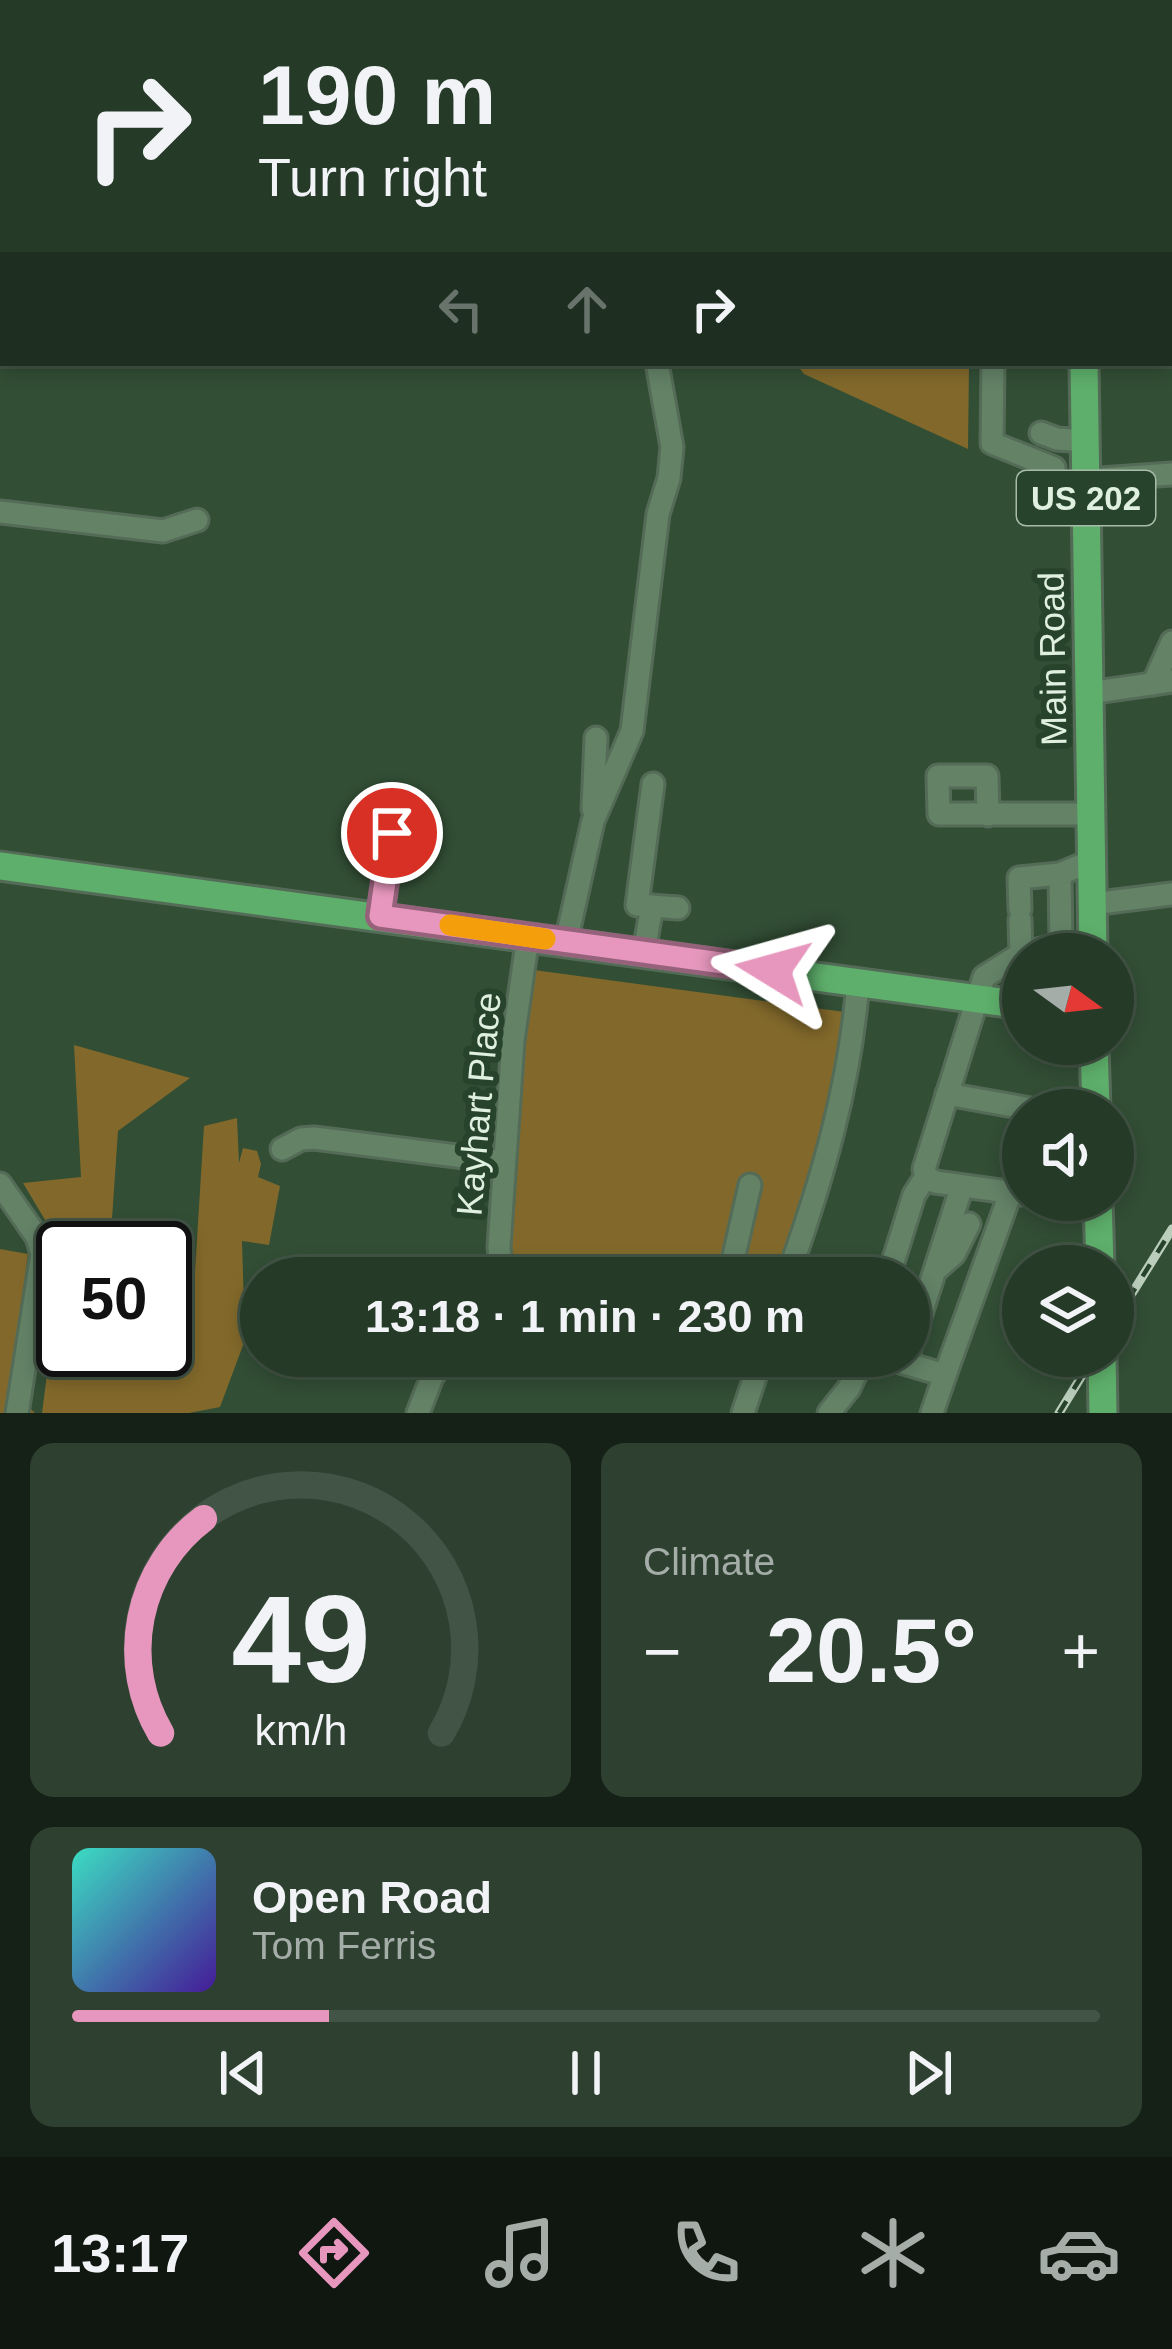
<!DOCTYPE html>
<meta charset="utf-8">
<style>
:root{--surface:#263a28;--page:#2e4130;--text:#f1f3f6;--muted:#a4ada8;--line:#425445;--accent:#e797bd}
body{margin:0;font-family:Helvetica,sans-serif;background:var(--page);color:var(--text);height:100vh;display:flex;flex-direction:column;font-size:45px;white-space:nowrap}
*{box-sizing:border-box;margin:0}
p{font-size:39px;color:var(--muted)}
.icon{flex:none;width:66px;height:66px;fill:none;stroke:currentColor;stroke-width:2;stroke-linecap:round;stroke-linejoin:round}
.map{position:relative;height:1413px;overflow:hidden}
.panel{display:flex;flex-direction:column;gap:30px;padding:30px;background:#152016;flex:1}
.panel>*{flex:none}
.top-card{position:absolute;left:0px;top:0px;width:1173px;height:366px;box-shadow:0 6px 18px #0003,0 0 0 3px var(--line);background:#263a28;color:var(--text);overflow:hidden}
.needle{width:78px;rotate:105deg}
.controls{position:absolute;left:1002px;top:933px;display:grid;gap:24px}
.controls a{display:grid;place-items:center;width:132px;height:132px;border-radius:50%;background:var(--surface);box-shadow:0 6px 18px #0003,0 0 0 3px var(--line);font-size:60px}
.speed{position:absolute;left:36px;top:1221px;display:flex;gap:24px;font-size:60px;font-weight:700;text-align:center}
.speed>*{display:grid;place-content:center;width:156px;height:156px;border-radius:50%;background:var(--surface);box-shadow:0 6px 18px #0003,0 0 0 3px var(--line);line-height:1}
.speed .limit{border:6px solid #111;border-radius:18px;background:#fff;color:#111}
.pin{position:absolute;display:grid;place-items:center;width:102px;height:102px;color:#fff;margin:-51px;border:6px solid #fff;border-radius:50%;box-shadow:0 3px 12px #0007}
.me{position:absolute;width:132px;margin:-66px;rotate:278deg;stroke-linejoin:round;filter:drop-shadow(0 0 9px #0008)}
.turn{display:flex;align-items:center;gap:42px;height:252px;padding:0 60px;font-size:54px}
.turn .icon{width:156px;height:156px;stroke-width:2.5}
.turn b{display:block;font-size:84px;line-height:102px}
.lanes{display:flex;align-items:center;height:114px;padding:0 60px;background:#0003;justify-content:center;gap:60px;direction:ltr}
.lanes .off{opacity:.35}
.big{font-size:90px;font-weight:700;line-height:1.1}
.panel .card{flex:1;display:flex;flex-direction:column;justify-content:center;gap:18px;min-width:0;padding:0 42px;border-radius:24px;background:var(--page)}
.panel .dial{align-items:center;gap:0}
.dial svg{height:312px;overflow:visible;fill:none;stroke:var(--line);stroke-width:7;stroke-linecap:round;text-anchor:middle}
.dial text{fill:var(--text);stroke:none}
.song{display:flex;align-items:center;gap:36px}
.cover{width:144px;height:144px;border-radius:18px;background:linear-gradient(135deg,hsl(170 70% 55%),hsl(260 70% 35%))}
.played{height:12px;border-radius:6px;background:linear-gradient(90deg,var(--accent) 25%,var(--line) 25%)}
.keys{display:flex;justify-content:space-around;direction:ltr}
.heat{display:flex;justify-content:space-between;align-items:center;font-size:66px;direction:ltr}
.panel .tiles{flex:1;display:grid;gap:30px;grid-template-columns:1fr 1fr}
.card:last-child{grid-column:span 2}
.trip{position:absolute;left:240px;top:1257px;width:690px;height:120px;border-radius:60px;background:var(--surface);box-shadow:0 6px 18px #0003,0 0 0 3px var(--line);font-weight:700;line-height:120px;text-align:center}
.dock{display:flex;height:192px;justify-content:space-around;align-items:center;background:#0f1710;color:var(--muted)}
.dock .icon{width:84px;height:84px}
.dock .current{color:var(--accent)}
.dock b{font-size:54px;color:var(--text)}
.map>svg:first-child{display:block}
.green{fill:#82692b}
.lines{fill:none;stroke-linecap:round;stroke-linejoin:round}
.minor-casing{stroke:#546c57;stroke-width:27}
.major-casing{stroke:#546c57;stroke-width:33}
.highway-casing{stroke:#546c57;stroke-width:36}
.minor{stroke:#638266;stroke-width:21}
.major{stroke:#5eaf6b;stroke-width:27}
.highway{stroke:#5acd6f;stroke-width:30}
.rail-casing{stroke:#bbcebc;stroke-width:9}
.rail{stroke:#27432b;stroke-width:4.5;stroke-dasharray:14;stroke-linecap:butt}
.route-casing{stroke:#96627b;stroke-width:30}
.route{stroke:#e797bd;stroke-width:21}
.slow{stroke:#f59e0b;stroke-width:21}
.labels{text-anchor:middle;stroke-width:12;stroke-linejoin:round;paint-order:stroke}
.shield{fill:#27432b;stroke:#a8bbaa;stroke-width:3}
.shield-label{font-size:33px;font-weight:bold;fill:#dfefe0}
.street-label{font-size:36px;fill:#dfefe0;stroke:#27432b}
</style>
<div class="map">
<svg width="1172" height="1413" viewBox="0 0 1172 1413">
<rect width="100%" height="100%" fill="#324e35"/>
<g class="green">
<polygon points="796,363 969,363 968,449 804,374"/>
<polygon points="519,968 852,1013 780,1278 509,1278 510,1056"/>
<polygon points="74,1045 190,1078 118,1131 110,1248 63,1248 63,1350 165,1350 165,1306 193,1304 204,1126 237,1118 239,1163 243,1148 257,1151 261,1164 258,1177 280,1186 269,1245 242,1241 245,1340 220,1407 189,1413 42,1413 63,1250 23,1183 81,1177"/>
<polygon points="0,1249 28,1254 10,1389 35,1413 0,1413"/>
</g>
<g class="lines">
<defs>
<g id="minor">
<polyline points="164,0 164,3"/>
<polyline points="1059,0 1083,3"/>
<polyline points="1170,328 1172,328"/>
<polyline points="993,363 992,443 1054,468"/>
<polyline points="1041,433 1057,439 1085,441"/>
<polyline points="1086,480 1172,474"/>
<polyline points="0,512 163,531 197,520"/>
<polyline points="1153,684 1172,642"/>
<polyline points="1089,693 1172,681"/>
<polyline points="653,784 637,905 678,908"/>
<polyline points="593,809 596,738"/>
<polyline points="988,815 987,776 938,776 939,814 1090,814"/>
<polyline points="1060,874 1061,944"/>
<polyline points="1092,904 1172,894"/>
<polyline points="1020,909 1019,878 1060,874 1091,861"/>
<polyline points="380,916 391,833 420,837"/>
<polyline points="1020,920 1021,954 1061,944 1092,944"/>
<polyline points="566,942 593,821 632,731 658,514 669,478 672,447 657,363"/>
<polyline points="644,952 652,906"/>
<polyline points="1021,954 984,977 924,1169 926,1176 935,1182 1023,1194"/>
<polyline points="947,1094 1036,1110"/>
<polyline points="282,1149 301,1139 314,1138 504,1162"/>
<polyline points="0,1184 37,1237 42,1254 17,1413"/>
<polyline points="938,1268 954,1254 969,1224"/>
<polyline points="502,1278 499,1247 513,1041 528,936"/>
<polyline points="729,1278 750,1185"/>
<path d="M787 1278C822 1181 850 1085 858 982"/>
<polyline points="888,1278 914,1195 926,1176"/>
<polyline points="909,1351 962,1186"/>
<polyline points="880,1356 945,1375 1010,1194"/>
<polyline points="418,1413 432,1377 448,1356"/>
<polyline points="743,1413 762,1356"/>
<polyline points="829,1413 849,1388 864,1356"/>
<polyline points="932,1413 945,1375"/>
</g>
<g id="major">
<polyline points="1084,363 1093,954"/>
<polyline points="0,866 1023,1005"/>
<polyline points="1094,1044 1096,1110"/>
<polyline points="1098,1200 1100,1266"/>
<polyline points="1102,1356 1103,1413"/>
</g>
<g id="highway">
<polyline points="1121,3 1121,0"/>
<polyline points="1170,71 1172,72"/>
<polyline points="1170,99 1172,99"/>
</g>
</defs>
<use href="#minor" class="minor-casing"/>
<use href="#major" class="major-casing"/>
<use href="#highway" class="highway-casing"/>
<use href="#minor" class="minor"/>
<use href="#major" class="major"/>
<use href="#highway" class="highway"/>
<defs>
<g id="rail">
<polyline points="1113,1324 1172,1229"/>
<polyline points="1059,1413 1094,1356"/>
</g>
</defs>
<use href="#rail" class="rail-casing"/>
<use href="#rail" class="rail"/>
</g>
<g class="lines">
<defs>
<polyline id="route" points="392,833 380,916 773,970"/>
</defs>
<use href="#route" class="route-casing"/>
<use href="#route" class="route"/>
<polyline class="slow" points="450,925 545,939"/>
</g>
<g class="labels">
<rect class="shield" x="1017" y="471" width="138" height="54" rx="9"/>
<g class="shield-label">
<text x="1086" y="510">US 202</text>
</g>
<g class="street-label">
<text transform="translate(1052 659) rotate(-91)" y="13">Main Road</text>
<text transform="translate(478 1104) rotate(-85)" y="13">Kayhart Place</text>
</g>
</g>
</svg>
<div class="controls">
<a><svg class="needle" viewBox="-14 -14 28 28"><path d="M0-13l5 13h-10z" fill="#e53935"/><path d="M0 13l5-13h-10z" fill="#a4ada8"/></svg></a>
<a><svg class="icon" aria-label="sound" viewBox="0 0 24 24"><path d="M4 9h4l5-4v14l-5-4H4zM17 9q2 3 0 6"/></svg></a>
<a><svg class="icon" aria-label="layers" viewBox="0 0 24 24"><path d="M12 4l9 5-9 5-9-5zM3 14l9 5 9-5"/></svg></a>
</div>
<div class="speed"><div class="limit">50</div></div>
<div class="pin" style="left:392px;top:833px;background:#d93025"><svg class="icon" aria-label="arrive" viewBox="0 0 24 24"><path d="M6 21V4h12l-3 4 3 4H6"/></svg></div>
<svg class="me" style="left:773px;top:970px" viewBox="-20 -20 40 40"><path d="M0-17L14 15 0 8-14 15z" fill="#e797bd" stroke="#fff" stroke-width="4"/></svg>
<div class="trip">13:18 · 1 min · 230 m</div>
<div class="top-card">
<div class="turn"><svg class="icon" aria-label="right" viewBox="0 0 24 24"><path d="M7 20v-9h11M14 6l5 5-5 5"/></svg><div><b>190 m</b>Turn right</div></div>
<div class="lanes"><svg class="icon off" aria-label="left" viewBox="0 0 24 24"><path d="M17 20v-9H6M10 6l-5 5 5 5"/></svg><svg class="icon off" aria-label="ahead" viewBox="0 0 24 24"><path d="M12 20V5M6 11l6-6 6 6"/></svg><svg class="icon" aria-label="right" viewBox="0 0 24 24"><path d="M7 20v-9h11M14 6l5 5-5 5"/></svg></div>
</div>
</div>
<section class="panel">
<div class="tiles">
<div class="card dial"><svg viewBox="0 0 100 80">
<path d="M14 69A42 42 0 1 1 86 69"/>
<path d="M14 69A42 42 0 0 1 25 14" stroke="#e797bd"/>
<text x="50" y="56" font-size="32" font-weight="700">49</text>
<text x="50" y="72" font-size="11">km/h</text>
</svg></div>
<div class="card"><p>Climate</p>
<div class="heat"><a>−</a><b class="big">20.5°</b><a>+</a></div>
</div>
<div class="card">
<div class="song"><i class="cover"></i><div><b>Open Road</b><p>Tom Ferris</p></div></div>
<div class="played"></div>
<div class="keys"><svg class="icon" aria-label="previous" viewBox="0 0 24 24"><path d="M18 5L8 12l10 7zM5 5v14"/></svg><svg class="icon" aria-label="pause" viewBox="0 0 24 24"><path d="M8 5v14M16 5v14"/></svg><svg class="icon" aria-label="next" viewBox="0 0 24 24"><path d="M6 5l10 7-10 7zM19 5v14"/></svg></div>
</div>
</div>
</section>
<nav class="dock">
<b>13:17</b>
<svg class="icon current" aria-label="directions" viewBox="0 0 24 24"><path d="M12 3l9 9-9 9-9-9zM9 14v-3h6M13 9l2 2-2 2"/></svg>
<svg class="icon" aria-label="music" viewBox="0 0 24 24"><path d="M9 18V5l10-2v13"/><circle cx="6" cy="18" r="3"/><circle cx="16" cy="16" r="3"/></svg>
<svg class="icon" aria-label="phone" viewBox="0 0 24 24"><path d="M5 4h4l2 5-3 2q2 4 5 5l2-3 5 2v4C11 20 4 13 5 4z"/></svg>
<svg class="icon" aria-label="climate" viewBox="0 0 24 24"><path d="M12 3v18M4 7l16 10M4 17L20 7"/></svg>
<svg class="icon" aria-label="car" viewBox="0 0 24 24"><path d="M5 17H2v-5l4-1 3-4h7l3 4 3 1v5h-3M9 17h6M6 11h13"/><circle cx="7" cy="17" r="2"/><circle cx="17" cy="17" r="2"/></svg>
</nav>
